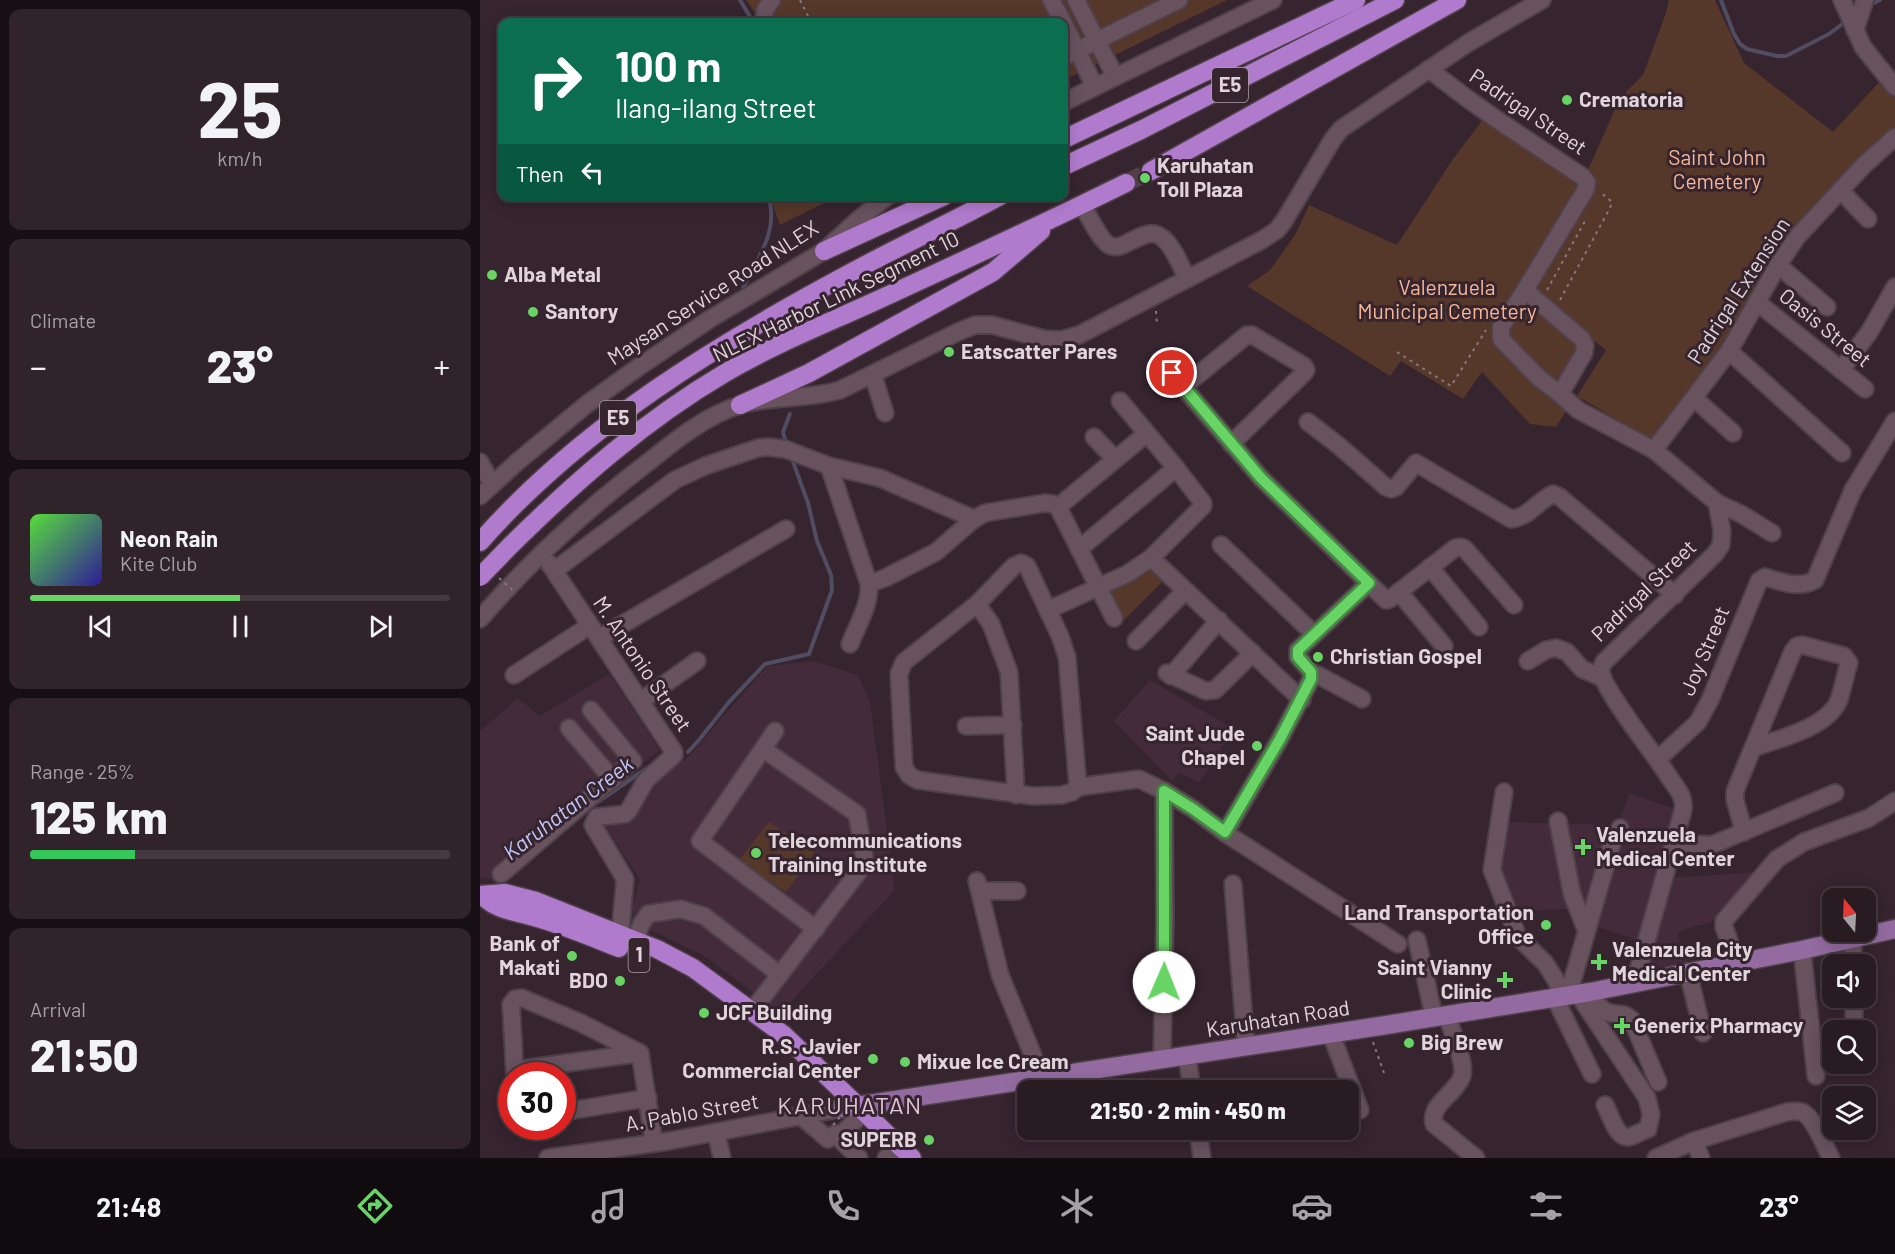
<!DOCTYPE html>
<meta charset="utf-8">
<style>
:root{--surface:#281b22;--page:#30242a;--text:#f1f3f6;--muted:#a5a1a5;--line:#443940;--accent:#68d465}
body{margin:0;font-family:Barlow,sans-serif;background:var(--page);color:var(--text);height:100vh;display:flex;flex-direction:column;font-size:22px;white-space:nowrap}
*{box-sizing:border-box;margin:0}
p{font-size:20px;color:var(--muted)}
.icon{flex:none;width:33px;height:33px;fill:none;stroke:currentColor;stroke-width:2;stroke-linecap:round;stroke-linejoin:round}
.map{position:relative;flex:1;overflow:hidden}
.panel{display:flex;flex-direction:column;gap:9px;padding:9px;background:#160f13;width:480px}
.panel>*{flex:none}
.hud{position:absolute;left:18px;top:18px;width:570px;height:183px;border-radius:12px;box-shadow:0 3px 15px #0003,0 0 0 2px var(--line);background:#0b6e4f;color:#fff;overflow:hidden}
.needle{width:39px;rotate:342deg}
.buttons{position:absolute;left:1342px;top:888px;display:grid;gap:12px}
.buttons a{display:grid;place-items:center;width:54px;height:54px;border-radius:12px;background:var(--surface);box-shadow:0 3px 15px #0003,0 0 0 2px var(--line);font-size:30px}
.speed{position:absolute;left:18px;top:1062px;display:flex;gap:12px;font-size:30px;font-weight:700;text-align:center}
.speed>*{display:grid;place-content:center;width:78px;height:78px;border-radius:50%;background:var(--surface);box-shadow:0 3px 15px #0003,0 0 0 2px var(--line);line-height:1}
.speed .limit{border:9px solid #d22;background:#fff;color:#111}
.pin{position:absolute;display:grid;place-items:center;width:51px;height:51px;color:#fff;margin:-26px;border:3px solid #fff;border-radius:50%;box-shadow:0 2px 6px #0007}
.me{position:absolute;width:66px;margin:-33px;rotate:1deg;stroke-linejoin:round;filter:drop-shadow(0 0 4px #0008)}
.turn{display:flex;align-items:center;gap:21px;height:126px;padding:0 18px;font-size:27px}
.turn .icon{width:78px;height:78px;stroke-width:2.5}
.turn b{display:block;font-size:42px;line-height:51px}
.then{display:flex;align-items:center;height:57px;padding:0 18px;background:#0003;gap:12px;font-size:22px}
.big{font-size:45px;font-weight:800;line-height:1.1}
.panel .tile{flex:1;display:flex;flex-direction:column;justify-content:center;gap:9px;min-width:0;padding:0 21px;border-radius:12px;background:var(--page)}
.panel .dial{align-items:center;gap:0}
.dial b{font-size:78px;line-height:1}
.song{display:flex;align-items:center;gap:18px}
.cover{width:72px;height:72px;border-radius:9px;background:linear-gradient(135deg,hsl(110 70% 55%),hsl(250 70% 35%))}
.played{height:6px;border-radius:3px;background:linear-gradient(90deg,var(--accent) 50%,var(--line) 50%)}
.keys{display:flex;justify-content:space-around;direction:ltr}
.heat{display:flex;justify-content:space-between;align-items:center;font-size:33px;direction:ltr}
.charge{height:9px;border-radius:4px;background:linear-gradient(90deg,#34c759 25%,var(--line) 0)}
.trip{position:absolute;left:537px;top:1080px;width:342px;height:60px;border-radius:12px;background:var(--surface);box-shadow:0 3px 15px #0003,0 0 0 2px var(--line);font-weight:800;line-height:60px;text-align:center}
.tabs{display:flex;height:96px;justify-content:space-around;align-items:center;background:#100b0e;color:var(--muted)}
.tabs .icon{width:42px;height:42px}
.tabs .selected{color:var(--accent)}
.tabs b{font-size:27px;color:var(--text)}
main{display:flex;flex:1;min-height:0}
.map>svg:first-child{display:block}
.built{fill:#432b39}
.green{fill:#553829}
.lines{fill:none;stroke-linecap:round;stroke-linejoin:round}
.stream{stroke:#504c62;stroke-width:4}
.highway-tunnel{stroke:#503f48;stroke-width:18;stroke-dasharray:18 9;stroke-linecap:butt}
.minor-casing{stroke:#4f4049;stroke-width:20}
.major-casing{stroke:#4f4049;stroke-width:21}
.highway-casing{stroke:#4f4049;stroke-width:21}
.path{stroke:#877880;stroke-width:2;stroke-dasharray:3 4.5;stroke-linecap:butt}
.minor{stroke:#67525e;stroke-width:16}
.major{stroke:#936ba1;stroke-width:18}
.highway{stroke:#b07bcd;stroke-width:18}
.highway-bridge-casing{stroke:#4f4049;stroke-width:21;stroke-linecap:butt}
.path-bridge{stroke:#877880;stroke-width:2;stroke-dasharray:3 4.5;stroke-linecap:butt}
.highway-bridge{stroke:#b07bcd;stroke-width:18}
.route-casing{stroke:#448a42;stroke-width:15}
.route{stroke:#68d465;stroke-width:10}
.poi-dot{fill:#68d465;stroke:#36242e;stroke-width:2}
.labels{text-anchor:middle;stroke-width:6;stroke-linejoin:round;paint-order:stroke}
.shield{fill:#36242e;stroke:#aea0a7;stroke-width:1.5}
.shield-label{font-size:20px;font-weight:bold;fill:#e1d5db}
.poi-label{font-size:21px;font-weight:bold;fill:#e1d5db;stroke:#36242e;text-anchor:start}
.street-label{font-size:21px;fill:#e1d5db;stroke:#36242e}
.park-label{font-size:21px;fill:#f7b796;stroke:#36242e}
.water-label{font-size:22px;font-style:italic;fill:#c4c8fa;stroke:#36242e}
.quarter-label{font-size:24px;letter-spacing:1.5px;fill:#dec6d3;stroke:#36242e}
</style>
<main>
<section class="panel">
<div class="tile dial"><b>25</b><p>km/h</p></div>
<div class="tile"><p>Climate</p>
<div class="heat"><a>−</a><b class="big">23°</b><a>+</a></div>
</div>
<div class="tile">
<div class="song"><i class="cover"></i><div><b>Neon Rain</b><p>Kite Club</p></div></div>
<div class="played"></div>
<div class="keys"><svg class="icon" aria-label="previous" viewBox="0 0 24 24"><path d="M18 5L8 12l10 7zM5 5v14"/></svg><svg class="icon" aria-label="pause" viewBox="0 0 24 24"><path d="M8 5v14M16 5v14"/></svg><svg class="icon" aria-label="next" viewBox="0 0 24 24"><path d="M6 5l10 7-10 7zM19 5v14"/></svg></div>
</div>
<div class="tile"><p>Range · 25%</p><b class="big">125 km</b><div class="charge"></div></div>
<div class="tile"><p>Arrival</p><b class="big">21:50</b></div>
</section>
<div class="map">
<svg width="1415" height="1158" viewBox="0 0 1415 1158">
<rect width="100%" height="100%" fill="#36242e"/>
<g class="built">
<polygon points="333,661 378,675 390,702 415,890 300,1013 223,955 149,920 160,880 125,826 128,819 156,815 171,784 207,758 287,666"/>
<polygon points="129,674 180,750 120,795 16,881 0,877 0,731 38,698 60,716"/>
<polygon points="670,680 754,729 719,783 699,772 692,781 634,721"/>
<polygon points="1149,793 1198,810 1161,943 1149,937 1111,925 1089,909 1031,911 1014,869 1024,822 1138,825"/>
<polygon points="1278,872 1244,918 1201,931 1198,935 1209,965 1165,973 1189,878"/>
</g>
<g class="green">
<polygon points="266,0 747,0 584,80 584,22 279,22 279,19"/>
<polygon points="1189,0 1235,0 1264,63 1353,132 1403,78 1415,90 1415,129 1284,280 1177,443 1097,396 1126,350 1052,292 1114,177 1107,172 1140,98 1163,75 1186,13"/>
<polygon points="1004,118 1102,185 1042,292 1094,336 1098,349 1084,408 1086,411 1076,427 1050,424 1002,372 983,399 921,361 910,376 767,286 790,270 815,235 829,205 917,245 973,159"/>
<polygon points="290,197 290,196 356,197 300,225"/>
<polygon points="673,566 685,579 640,624 626,593"/>
<polygon points="289,822 335,852 306,892 259,860"/>
</g>
<g class="lines">
<g class="stream">
<polyline points="260,0 273,22"/>
<polyline points="1241,0 1254,34 1260,44 1267,49 1297,56 1306,56 1349,34 1365,22"/>
<polyline points="1390,5 1400,0"/>
<path d="M263 288C277 259 300 230 288 196"/>
<polyline points="306,443 303,432 310,414"/>
<polyline points="208,752 219,740 249,702 285,664 329,654 352,590 351,575 337,541 328,503 312,459"/>
<polyline points="112,806 170,766"/>
</g>
<polyline class="highway-tunnel" points="646,183 671,171"/>
<defs>
<g id="minor">
<polyline points="571,0 583,22"/>
<polyline points="596,0 635,76"/>
<polyline points="1362,0 1383,47 1415,87"/>
<polyline points="284,22 285,10 292,0"/>
<polyline points="584,24 615,87"/>
<polyline points="1375,30 1385,0"/>
<polyline points="584,57 699,0"/>
<path d="M949 69C998 109 1051 142 1103 177L1107 182 1106 189 1045 290 1102 339 1105 345 1104 353 1080 394"/>
<polyline points="584,102 793,0"/>
<polyline points="1360,190 1388,219"/>
<path d="M602 205C608 214 621 243 631 246 637 248 644 245 649 242 656 239 667 232 675 234 690 237 701 266 707 279"/>
<polyline points="1298,265 1347,307"/>
<path d="M1045 290 1021 327V339L1059 378 1080 394 1098 410 1174 450 1237 503 1242 531 1241 545 1235 554 1124 662C1123 664 1121 668 1121 670 1121 688 1177 757 1189 777 1197 789 1205 796 1203 810L1155 982"/>
<polyline points="1278,303 1385,389"/>
<polyline points="1249,351 1362,453"/>
<polyline points="680,360 781,478 906,600 910,599 975,548 981,547 985,549 1034,605"/>
<polyline points="1361,370 1390,331 1415,287"/>
<polyline points="393,375 405,413"/>
<polyline points="703,387 767,335 772,335 824,366 826,370 824,373 751,444"/>
<polyline points="1215,399 1253,433"/>
<path d="M828 422 858 445 906 487 911 489 916 487 936 463 1031 519C1048 518 1059 500 1073 494L1080 497 1195 595"/>
<polyline points="614,437 635,459"/>
<polyline points="1174,450 1249,351 1298,265 1317,237 1384,165 1415,137"/>
<polyline points="0,462 12,484"/>
<path d="M349 466 389 584C390 605 378 624 370 644"/>
<polyline points="0,496 36,463 107,404 160,366 230,319 344,251 379,219 408,196"/>
<polyline points="1237,503 1261,514 1292,533"/>
<polyline points="578,507 666,434"/>
<polyline points="741,545 834,634"/>
<polyline points="599,549 696,468"/>
<polyline points="671,558 822,700"/>
<polyline points="69,563 194,752 194,755 166,780 149,810 145,814 117,817 113,825 145,879 140,935"/>
<polyline points="950,567 999,627"/>
<polyline points="75,570 195,480 225,466 278,448 287,447 305,449 349,466 400,478 494,519 505,513 565,503 573,504 578,507 634,618"/>
<polyline points="389,584 405,578 456,552 494,519"/>
<polyline points="919,592 964,646"/>
<polyline points="497,604 511,624 529,672 536,795"/>
<polyline points="568,610 647,574 671,558 723,506 723,503 696,468 640,401"/>
<path d="M0 619C51 560 109 507 171 460 197 439 227 415 260 405 293 395 327 400 360 390L480 331 495 325H512L564 339 581 340 599 335 782 240 797 230 804 221 853 139 861 129 988 43 1062 0"/>
<polyline points="119,638 306,529"/>
<polyline points="656,641 705,591"/>
<polyline points="1048,661 1066,650 1076,648 1087,652 1102,669 1123,678"/>
<polyline points="687,673 726,691 735,690 773,653"/>
<polyline points="34,675 109,626"/>
<polyline points="832,675 838,675 882,699"/>
<polyline points="691,676 739,620"/>
<polyline points="161,701 217,661"/>
<polyline points="486,726 533,725"/>
<polyline points="89,728 133,780"/>
<polyline points="295,731 220,841 336,929"/>
<path d="M1178 759 1218 722 1230 700 1279 581 1285 577C1301 582 1319 589 1335 580L1373 490 1415 421"/>
<polyline points="598,787 587,657 580,636 547,566 541,563 534,566 497,604 424,662 419,674 424,767 429,775 437,780 553,796 582,795 592,792 598,787 659,779 684,791 713,809 745,833 918,944"/>
<polyline points="1024,792 1012,870 1038,937 1065,963 1077,982 1081,997"/>
<polyline points="1078,821 1092,894 1106,930"/>
<path d="M1264 832 1255 800V791L1313 651 1317 646 1322 645 1364 656 1369 663C1365 675 1363 688 1359 700 1348 727 1300 739 1275 747"/>
<polyline points="745,833 800,739 831,679 831,672 818,657 818,650 889,583"/>
<polyline points="1194,843 1232,845 1355,793"/>
<polyline points="21,874 153,761 111,710"/>
<polyline points="497,881 520,975 562,1077"/>
<polyline points="753,884 766,1046"/>
<polyline points="500,891 537,891"/>
<polyline points="1373,939 1373,964"/>
<polyline points="937,940 954,1017"/>
<polyline points="155,941 161,925 168,914 201,909 224,916 299,974"/>
<polyline points="1322,950 1336,1076"/>
<polyline points="1257,962 1244,927 1244,921 1297,859 1324,842 1389,818 1415,801"/>
<polyline points="1208,972 1223,1033"/>
<path d="M1110 992C1114 999 1118 1007 1125 1011 1136 1017 1142 1010 1152 1020L1178 1082"/>
<path d="M1098 994 1167 1098 1171 1114 1168 1129C1162 1131 1154 1136 1148 1137 1136 1138 1130 1113 1125 1105"/>
<polyline points="1088,996 1133,840 1140,828"/>
<polyline points="1075,998 1112,1074"/>
<polyline points="1374,998 1374,1030"/>
<polyline points="272,1011 383,866 385,861 377,814 283,749"/>
<path d="M967 1015C971 1030 986 1062 982 1076 976 1094 949 1104 954 1124L996 1158"/>
<polyline points="851,1034 880,1110"/>
<polyline points="707,1055 712,1090"/>
<polyline points="682,1059 685,919 684,791"/>
<polyline points="35,1070 160,1053"/>
<polyline points="35,1076 31,1004 35,999 42,998 101,1023 160,1053 174,1143"/>
<polyline points="82,1112 168,1098"/>
<polyline points="322,1117 348,1139 355,1134 362,1134"/>
<polyline points="376,1120 362,1134 361,1140 379,1158"/>
<polyline points="718,1130 722,1158"/>
<polyline points="236,1132 242,1158"/>
<polyline points="1214,1141 1221,1158"/>
<polyline points="68,1158 189,1141 363,1108"/>
<polyline points="406,1158 410,1154"/>
<path d="M1176 1158 1214 1141 1307 1112C1311 1111 1317 1111 1322 1112 1334 1117 1345 1147 1351 1158"/>
</g>
<polyline id="major" points="363,1108 900,1026 1110,992 1322,950 1415,929"/>
<g id="highway">
<polyline points="584,139 876,0"/>
<polyline points="584,166 661,130 915,0"/>
<polyline points="671,171 977,0"/>
<polyline points="344,251 464,196"/>
<polyline points="260,405 329,373 513,272 561,231"/>
<path d="M0 542C102 426 239 343 374 271 422 245 472 222 520 196"/>
<path d="M30 546C96 481 165 420 245 373 294 344 348 323 400 299 483 261 565 223 646 183"/>
<polyline points="0,895 25,893 56,901 177,949 213,968 304,1035 432,1158"/>
<path d="M2 895C16 911 35 911 54 917 83 925 111 937 139 948"/>
</g>
</defs>
<use href="#minor" class="minor-casing"/>
<use href="#major" class="major-casing"/>
<use href="#highway" class="highway-casing"/>
<g class="path">
<polyline points="320,0 331,22"/>
<polyline points="1067,290 1105,221"/>
<polyline points="1080,300 1130,208 1132,202 1120,192"/>
<polyline points="676,311 677,324"/>
<polyline points="200,320 225,301"/>
<polyline points="917,352 971,386 1006,330"/>
<polyline points="893,1042 904,1073"/>
</g>
<use href="#minor" class="minor"/>
<use href="#major" class="major"/>
<use href="#highway" class="highway"/>
<defs>
<polyline id="highway-bridge" points="0,577 30,546"/>
</defs>
<use href="#highway-bridge" class="highway-bridge-casing"/>
<g class="path-bridge">
<polyline points="19,578 35,592"/>
<polyline points="353,1125 379,1096"/>
</g>
<use href="#highway-bridge" class="highway-bridge"/>
</g>
<g class="lines">
<defs>
<polyline id="route" points="684,982 684,791 713,809 745,832 800,739 831,679 831,672 818,657 818,650 889,583 781,478 692,373"/>
</defs>
<use href="#route" class="route-casing"/>
<use href="#route" class="route"/>
</g>
<g class="poi-dot">
<circle cx="1087" cy="100" r="6"/>
<circle cx="665" cy="178" r="6"/>
<circle cx="12" cy="275" r="6"/>
<circle cx="53" cy="312" r="6"/>
<circle cx="469" cy="352" r="6"/>
<circle cx="838" cy="657" r="6"/>
<circle cx="777" cy="746" r="6"/>
<path d="M1100 838h6v6h6v6h-6v6h-6v-6h-6v-6h6z"/>
<circle cx="276" cy="853" r="6"/>
<circle cx="1066" cy="925" r="6"/>
<circle cx="92" cy="956" r="6"/>
<path d="M1116 953h6v6h6v6h-6v6h-6v-6h-6v-6h6z"/>
<path d="M1022 971h6v6h6v6h-6v6h-6v-6h-6v-6h6z"/>
<circle cx="140" cy="981" r="6"/>
<circle cx="224" cy="1013" r="6"/>
<path d="M1139 1017h6v6h6v6h-6v6h-6v-6h-6v-6h6z"/>
<circle cx="929" cy="1043" r="6"/>
<circle cx="393" cy="1059" r="6"/>
<circle cx="425" cy="1062" r="6"/>
<circle cx="449" cy="1140" r="6"/>
</g>
<g class="labels">
<g class="shield">
<rect x="732" y="68" width="36" height="34" rx="4.5"/>
<rect x="120" y="401" width="36" height="34" rx="4.5"/>
<rect x="148.5" y="938" width="21" height="34" rx="4.5"/>
</g>
<g class="shield-label">
<text x="750" y="92">E5</text>
<text x="138" y="425">E5</text>
<text x="159" y="962">1</text>
</g>
<g class="poi-label">
<text x="1099" y="107">Crematoria</text>
<text x="677" y="173">Karuhatan<tspan x="677" dy="24">Toll Plaza</tspan></text>
<text x="24" y="282">Alba Metal</text>
<text x="65" y="319">Santory</text>
<text x="481" y="359">Eatscatter Pares</text>
<text x="850" y="664">Christian Gospel</text>
<text x="765" y="741" text-anchor="end">Saint Jude<tspan x="765" dy="24">Chapel</tspan></text>
<text x="1116" y="842">Valenzuela<tspan x="1116" dy="24">Medical Center</tspan></text>
<text x="288" y="848">Telecommunications<tspan x="288" dy="24">Training Institute</tspan></text>
<text x="1054" y="920" text-anchor="end">Land Transportation<tspan x="1054" dy="24">Office</tspan></text>
<text x="80" y="951" text-anchor="end">Bank of<tspan x="80" dy="24">Makati</tspan></text>
<text x="1132" y="957">Valenzuela City<tspan x="1132" dy="24">Medical Center</tspan></text>
<text x="1012" y="975" text-anchor="end">Saint Vianny<tspan x="1012" dy="24">Clinic</tspan></text>
<text x="128" y="988" text-anchor="end">BDO</text>
<text x="236" y="1020">JCF Building</text>
<text x="1154" y="1033">Generix Pharmacy</text>
<text x="941" y="1050">Big Brew</text>
<text x="381" y="1054" text-anchor="end">R.S. Javier<tspan x="381" dy="24">Commercial Center</tspan></text>
<text x="437" y="1069">Mixue Ice Cream</text>
<text x="437" y="1147" text-anchor="end">SUPERB</text>
</g>
<g class="street-label">
<text transform="translate(1048 112) rotate(34)" y="7">Padrigal Street</text>
<text transform="translate(1259 291) rotate(-57)" y="7">Padrigal Extension</text>
<text transform="translate(233 293) rotate(-33)" y="7">Maysan Service Road NLEX</text>
<text transform="translate(356 297) rotate(-26)" y="7">NLEX Harbor Link Segment 10</text>
<text transform="translate(1345 328) rotate(39)" y="7">Oasis Street</text>
<text transform="translate(1164 591) rotate(-44)" y="7">Padrigal Street</text>
<text transform="translate(1225 651) rotate(-67)" y="7">Joy Street</text>
<text transform="translate(162 664) rotate(56)" y="7">M. Antonio Street</text>
<text transform="translate(798 1019) rotate(-9)" y="7">Karuhatan Road</text>
<text transform="translate(212 1113) rotate(-10)" y="7">A. Pablo Street</text>
</g>
<g class="park-label">
<text x="1237" y="165">Saint John<tspan x="1237" dy="24">Cemetery</tspan></text>
<text x="967" y="295">Valenzuela<tspan x="967" dy="24">Municipal Cemetery</tspan></text>
</g>
<g class="water-label">
<text transform="translate(88 808) rotate(-37)" y="8">Karuhatan Creek</text>
</g>
<g class="quarter-label">
<text x="370" y="1114">KARUHATAN</text>
</g>
</g>
</svg>
<div class="buttons">
<a><svg class="needle" viewBox="-14 -14 28 28"><path d="M0-13l5 13h-10z" fill="#e53935"/><path d="M0 13l5-13h-10z" fill="#a5a1a5"/></svg></a>
<a><svg class="icon" aria-label="sound" viewBox="0 0 24 24"><path d="M4 9h4l5-4v14l-5-4H4zM17 9q2 3 0 6"/></svg></a>
<a><svg class="icon" aria-label="search" viewBox="0 0 24 24"><circle cx="10" cy="10" r="6"/><path d="M15 15l6 6"/></svg></a>
<a><svg class="icon" aria-label="layers" viewBox="0 0 24 24"><path d="M12 4l9 5-9 5-9-5zM3 14l9 5 9-5"/></svg></a>
</div>
<div class="speed"><div class="limit">30</div></div>
<div class="pin" style="left:692px;top:373px;background:#d93025"><svg class="icon" aria-label="arrive" viewBox="0 0 24 24"><path d="M6 21V4h12l-3 4 3 4H6"/></svg></div>
<svg class="me" style="left:684px;top:982px" viewBox="-20 -20 40 40"><circle r="19" fill="#fff"/><path d="M0-13L10 11 0 6-10 11z" fill="#68d465"/></svg>
<div class="trip">21:50 · 2 min · 450 m</div>
<div class="hud">
<div class="turn"><svg class="icon" aria-label="right" viewBox="0 0 24 24"><path d="M7 20v-9h11M14 6l5 5-5 5"/></svg><div><b>100 m</b>Ilang-ilang Street</div></div>
<div class="then">Then<svg class="icon" aria-label="left" viewBox="0 0 24 24"><path d="M17 20v-9H6M10 6l-5 5 5 5"/></svg></div>
</div>
</div>
</main>
<nav class="tabs">
<b>21:48</b>
<svg class="icon selected" aria-label="directions" viewBox="0 0 24 24"><path d="M12 3l9 9-9 9-9-9zM9 14v-3h6M13 9l2 2-2 2"/></svg>
<svg class="icon" aria-label="music" viewBox="0 0 24 24"><path d="M9 18V5l10-2v13"/><circle cx="6" cy="18" r="3"/><circle cx="16" cy="16" r="3"/></svg>
<svg class="icon" aria-label="phone" viewBox="0 0 24 24"><path d="M5 4h4l2 5-3 2q2 4 5 5l2-3 5 2v4C11 20 4 13 5 4z"/></svg>
<svg class="icon" aria-label="climate" viewBox="0 0 24 24"><path d="M12 3v18M4 7l16 10M4 17L20 7"/></svg>
<svg class="icon" aria-label="car" viewBox="0 0 24 24"><path d="M5 17H2v-5l4-1 3-4h7l3 4 3 1v5h-3M9 17h6M6 11h13"/><circle cx="7" cy="17" r="2"/><circle cx="17" cy="17" r="2"/></svg>
<svg class="icon" aria-label="filters" viewBox="0 0 24 24"><path d="M4 7h16M4 17h16"/><circle cx="9" cy="7" r="2"/><circle cx="15" cy="17" r="2"/></svg>
<b>23°</b>
</nav>
